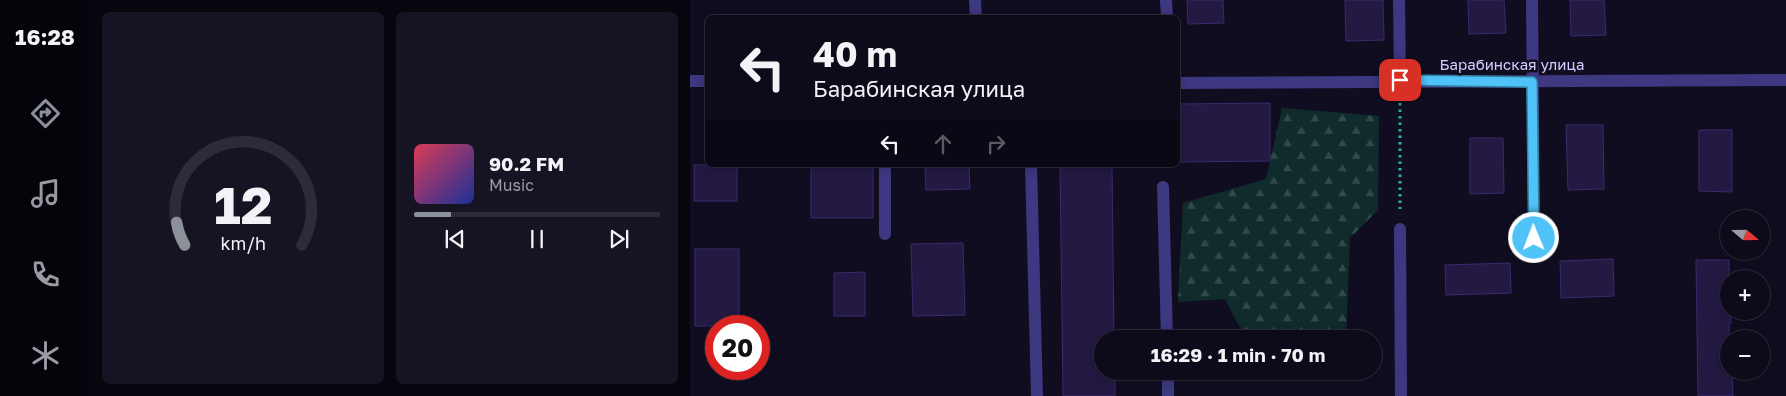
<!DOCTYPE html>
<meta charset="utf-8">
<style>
:root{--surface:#0d0a19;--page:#161322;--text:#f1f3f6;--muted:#9a9aa2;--line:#2d2b38;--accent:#8c9099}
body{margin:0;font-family:"Golos Text",sans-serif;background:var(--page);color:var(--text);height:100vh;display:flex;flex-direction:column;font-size:19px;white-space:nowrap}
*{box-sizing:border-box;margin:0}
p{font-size:16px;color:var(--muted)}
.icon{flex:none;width:28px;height:28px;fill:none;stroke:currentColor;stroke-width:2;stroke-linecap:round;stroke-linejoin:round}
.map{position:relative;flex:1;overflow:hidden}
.side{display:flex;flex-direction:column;gap:12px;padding:12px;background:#07060e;width:600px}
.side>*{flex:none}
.guide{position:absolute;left:15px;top:15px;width:475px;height:152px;border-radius:8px;box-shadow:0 2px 12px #0003,0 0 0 1px var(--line);background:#0d0a19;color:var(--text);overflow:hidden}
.needle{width:32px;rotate:110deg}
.controls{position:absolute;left:1030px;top:210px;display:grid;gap:10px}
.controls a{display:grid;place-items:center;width:50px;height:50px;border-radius:50%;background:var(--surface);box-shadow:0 2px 12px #0003,0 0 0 1px var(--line);font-size:25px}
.speed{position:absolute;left:15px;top:315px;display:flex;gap:10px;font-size:25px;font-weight:700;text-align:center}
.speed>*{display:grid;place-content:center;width:65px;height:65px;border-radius:50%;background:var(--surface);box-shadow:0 2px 12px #0003,0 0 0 1px var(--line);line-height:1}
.speed .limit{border:8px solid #d22;background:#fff;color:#111}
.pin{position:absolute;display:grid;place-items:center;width:42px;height:42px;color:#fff;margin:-21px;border-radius:10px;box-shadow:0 2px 8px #0006}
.me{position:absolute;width:55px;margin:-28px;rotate:359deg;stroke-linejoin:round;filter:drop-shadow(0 0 4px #0008)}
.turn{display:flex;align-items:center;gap:18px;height:105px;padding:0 25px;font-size:22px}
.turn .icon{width:65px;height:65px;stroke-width:2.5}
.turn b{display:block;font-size:35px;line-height:42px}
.lanes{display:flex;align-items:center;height:48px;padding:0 25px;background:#0003;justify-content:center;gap:25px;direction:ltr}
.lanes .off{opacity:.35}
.side .card{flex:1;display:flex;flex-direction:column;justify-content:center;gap:8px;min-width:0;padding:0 18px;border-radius:8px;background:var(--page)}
.side .dial{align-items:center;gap:0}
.dial svg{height:130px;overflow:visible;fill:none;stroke:var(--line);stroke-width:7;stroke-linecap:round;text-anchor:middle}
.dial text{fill:var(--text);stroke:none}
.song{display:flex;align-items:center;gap:15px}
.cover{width:60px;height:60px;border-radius:8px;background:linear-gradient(135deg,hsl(350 70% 55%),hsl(230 70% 35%))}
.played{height:5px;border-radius:2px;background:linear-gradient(90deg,var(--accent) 15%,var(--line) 15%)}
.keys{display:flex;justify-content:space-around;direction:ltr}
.side .tiles{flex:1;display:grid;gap:12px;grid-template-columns:repeat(2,1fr)}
.trip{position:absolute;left:404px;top:330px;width:288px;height:50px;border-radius:25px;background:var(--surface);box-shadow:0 2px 12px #0003,0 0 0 1px var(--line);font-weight:700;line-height:50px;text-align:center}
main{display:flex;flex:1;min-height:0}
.dock{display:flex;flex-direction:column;width:90px;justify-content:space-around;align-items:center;background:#05040a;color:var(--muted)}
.dock .icon{width:35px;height:35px}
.dock .active{color:var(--accent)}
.dock b{font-size:22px;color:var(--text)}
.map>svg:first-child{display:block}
.forest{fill:url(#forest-firs)}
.building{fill:#231942;stroke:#3b2b6e}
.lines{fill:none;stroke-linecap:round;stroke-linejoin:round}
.path{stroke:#2db3af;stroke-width:3;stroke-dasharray:2.5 4;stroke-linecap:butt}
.service{stroke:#3d3880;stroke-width:12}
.minor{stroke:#3d3880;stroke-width:12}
.route-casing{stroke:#337fa1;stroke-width:12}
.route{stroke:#4fc3f7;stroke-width:9}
.labels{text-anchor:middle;stroke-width:5;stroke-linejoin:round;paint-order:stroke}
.street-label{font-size:15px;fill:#d5cdff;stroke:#110d21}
</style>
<main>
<nav class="dock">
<b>16:28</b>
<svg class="icon active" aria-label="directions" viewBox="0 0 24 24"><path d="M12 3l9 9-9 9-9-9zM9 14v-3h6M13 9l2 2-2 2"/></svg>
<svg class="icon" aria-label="music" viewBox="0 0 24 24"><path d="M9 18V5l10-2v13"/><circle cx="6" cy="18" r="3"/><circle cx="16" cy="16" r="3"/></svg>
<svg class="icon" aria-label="phone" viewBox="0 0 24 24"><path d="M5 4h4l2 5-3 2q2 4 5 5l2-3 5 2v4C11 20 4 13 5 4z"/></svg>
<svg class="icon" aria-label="climate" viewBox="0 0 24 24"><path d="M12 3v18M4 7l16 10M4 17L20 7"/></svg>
</nav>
<section class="side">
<div class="tiles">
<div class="card dial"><svg viewBox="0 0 100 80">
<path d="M14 69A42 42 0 1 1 86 69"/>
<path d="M14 69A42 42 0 0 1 9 55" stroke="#8c9099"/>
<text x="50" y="56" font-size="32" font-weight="700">12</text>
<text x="50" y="72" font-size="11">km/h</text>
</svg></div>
<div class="card">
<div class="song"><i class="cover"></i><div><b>90.2 FM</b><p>Music</p></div></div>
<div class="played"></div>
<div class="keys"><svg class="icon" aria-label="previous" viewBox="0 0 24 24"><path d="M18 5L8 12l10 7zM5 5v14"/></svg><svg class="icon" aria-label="pause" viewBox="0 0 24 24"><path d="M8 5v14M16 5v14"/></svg><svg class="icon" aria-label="next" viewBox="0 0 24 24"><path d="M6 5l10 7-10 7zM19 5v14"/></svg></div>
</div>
</div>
</section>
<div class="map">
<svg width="1096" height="396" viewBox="0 0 1096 396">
<defs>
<pattern id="forest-firs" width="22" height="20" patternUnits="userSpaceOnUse" patternTransform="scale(1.25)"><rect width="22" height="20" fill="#102b2b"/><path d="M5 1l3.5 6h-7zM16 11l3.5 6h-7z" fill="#32494b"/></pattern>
</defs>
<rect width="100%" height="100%" fill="#110d21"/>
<polygon class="forest" points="592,108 689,116 688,210 660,238 656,339 556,339 535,299 488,302 493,203 576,179"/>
<g class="building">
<polygon points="497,0 533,0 534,23 498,24"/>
<polygon points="655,0 693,0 694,40 656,41"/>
<polygon points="778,0 814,0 816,33 779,34"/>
<polygon points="880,0 914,0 916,35 881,36"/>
<polygon points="580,103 580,161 488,162 488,104"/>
<polygon points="876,125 913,125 914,189 878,190"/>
<polygon points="1009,130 1042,130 1042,192 1009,191"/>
<polygon points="780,138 813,138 814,193 780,194"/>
<rect x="4" y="165" width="43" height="36"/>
<rect x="121" y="165" width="62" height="53"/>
<polygon points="235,165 279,165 280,189 236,190"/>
<polygon points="370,165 422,165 424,339 412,339 412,371 425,371 425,396 373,396"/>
<polygon points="273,243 275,315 223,316 221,244"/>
<rect x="5" y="249" width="44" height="77"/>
<polygon points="923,259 924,296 871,298 870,261"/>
<polygon points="1006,260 1039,260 1039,311 1040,311 1041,323 1039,323 1039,371 1042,371 1043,396 1008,396"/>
<polygon points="820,263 821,293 756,295 755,265"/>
<polygon points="175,272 175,316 144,316 144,273"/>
</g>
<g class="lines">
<polyline class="path" points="710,103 710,209"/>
<g class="service">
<polyline points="285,0 286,18"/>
<polyline points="476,0 477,18"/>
<polyline points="842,0 844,238"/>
<polyline points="341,165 347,396"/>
<polyline points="473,187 477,339"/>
<polyline points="195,234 195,165"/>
<polyline points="478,371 478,396"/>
</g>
<g class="minor">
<polyline points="709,0 710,81"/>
<polyline points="0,81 18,81"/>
<polyline points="488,83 1096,80"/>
<polyline points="710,229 711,396"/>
</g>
</g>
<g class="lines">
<defs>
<polyline id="route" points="710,80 842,82 844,238"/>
</defs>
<use href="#route" class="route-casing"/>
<use href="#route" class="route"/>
</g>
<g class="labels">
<g class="street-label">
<text x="822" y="70">Барабинская улица</text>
</g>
</g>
</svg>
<div class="controls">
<a><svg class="needle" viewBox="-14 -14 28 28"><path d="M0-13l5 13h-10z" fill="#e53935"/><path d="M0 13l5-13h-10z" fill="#9a9aa2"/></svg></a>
<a>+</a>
<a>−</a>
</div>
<div class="speed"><div class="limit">20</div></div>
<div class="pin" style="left:710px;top:80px;background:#d93025"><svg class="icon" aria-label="arrive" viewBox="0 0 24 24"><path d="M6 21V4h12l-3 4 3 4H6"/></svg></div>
<svg class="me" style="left:844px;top:238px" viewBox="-20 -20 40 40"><circle r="17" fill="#4fc3f7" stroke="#fff" stroke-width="3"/><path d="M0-11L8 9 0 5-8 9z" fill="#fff"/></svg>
<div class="trip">16:29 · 1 min · 70 m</div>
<div class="guide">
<div class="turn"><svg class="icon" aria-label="left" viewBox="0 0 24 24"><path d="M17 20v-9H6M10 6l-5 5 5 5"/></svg><div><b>40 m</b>Барабинская улица</div></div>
<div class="lanes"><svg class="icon" aria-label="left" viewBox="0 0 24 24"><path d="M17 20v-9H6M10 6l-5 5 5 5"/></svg><svg class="icon off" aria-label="ahead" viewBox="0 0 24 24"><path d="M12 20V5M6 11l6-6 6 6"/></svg><svg class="icon off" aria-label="right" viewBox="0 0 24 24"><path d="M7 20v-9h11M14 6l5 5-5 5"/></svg></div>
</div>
</div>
</main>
